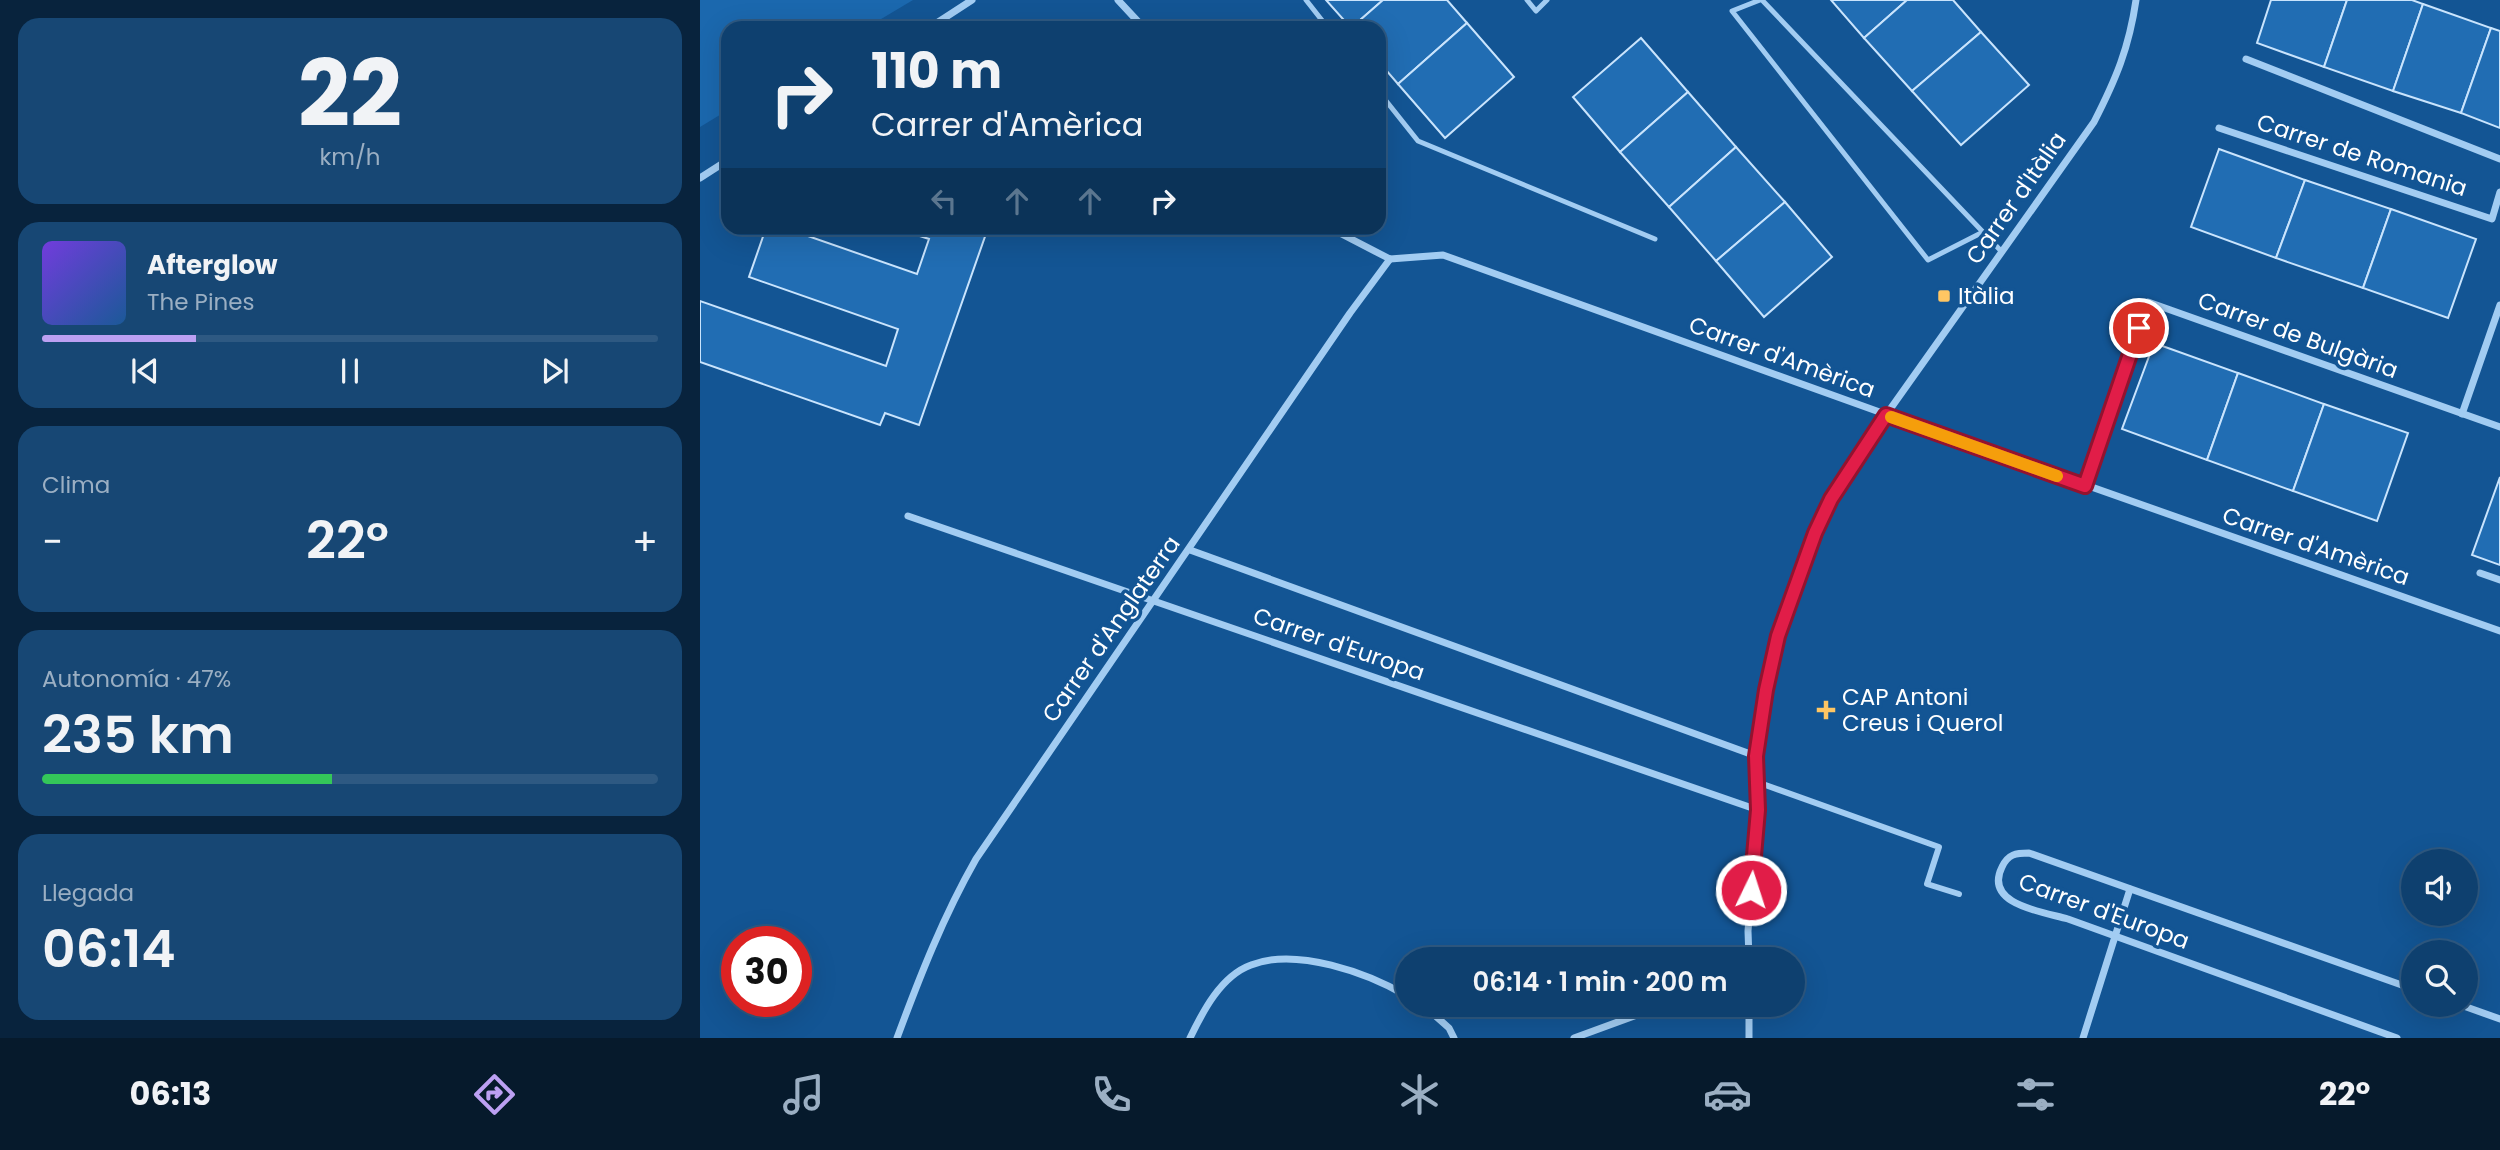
<!DOCTYPE html>
<html lang="es">
<meta charset="utf-8">
<style>
:root{--surface:#0e406f;--page:#174774;--text:#f1f3f6;--muted:#9bafc3;--line:#2e5982;--accent:#bca0f2}
body{margin:0;font-family:Poppins,sans-serif;background:var(--page);color:var(--text);height:100vh;display:flex;flex-direction:column;font-size:26px;white-space:nowrap}
*{box-sizing:border-box;margin:0}
p{font-size:23px;color:var(--muted)}
.icon{flex:none;width:38px;height:38px;fill:none;stroke:currentColor;stroke-width:2;stroke-linecap:round;stroke-linejoin:round}
.map{position:relative;flex:1;overflow:hidden}
.details{display:flex;flex-direction:column;gap:18px;padding:18px;background:#08233d;width:700px}
.details>*{flex:none}
.banner{position:absolute;left:21px;top:21px;width:665px;height:214px;border-radius:21px;box-shadow:0 7px 28px #0002,0 0 0 2px var(--line);background:#0e406f;color:var(--text);overflow:hidden}
.fabs{position:absolute;left:1701px;top:849px;display:grid;gap:14px}
.fabs a{display:grid;place-items:center;width:77px;height:77px;border-radius:50%;background:var(--surface);box-shadow:0 7px 28px #0002,0 0 0 2px var(--line);font-size:35px}
.speed{position:absolute;left:21px;top:926px;display:flex;gap:14px;font-size:35px;font-weight:700;text-align:center}
.speed>*{display:grid;place-content:center;width:91px;height:91px;border-radius:50%;background:var(--surface);box-shadow:0 7px 28px #0002,0 0 0 2px var(--line);line-height:1}
.speed .limit{border:10px solid #d22;background:#fff;color:#111}
.pin{position:absolute;display:grid;place-items:center;width:60px;height:60px;color:#fff;margin:-30px;border:4px solid #fff;border-radius:50%;box-shadow:0 2px 7px #0007}
.me{position:absolute;width:77px;margin:-38px;rotate:4deg;stroke-linejoin:round;filter:drop-shadow(0 0 5px #0008)}
.turn{display:flex;align-items:center;gap:24px;height:147px;padding:0 35px;font-size:32px}
.turn .icon{width:91px;height:91px;stroke-width:2.5}
.turn b{display:block;font-size:49px;line-height:60px}
.lanes{display:flex;align-items:center;height:66px;padding:0 35px;background:#0003;justify-content:center;gap:35px;direction:ltr}
.lanes .off{opacity:.35}
.big{font-size:52px;font-weight:600;line-height:1.1}
.details .tile{flex:1;display:flex;flex-direction:column;justify-content:center;gap:10px;min-width:0;padding:0 24px;border-radius:21px;background:var(--page)}
.details .dial{align-items:center;gap:0}
.dial b{font-size:91px;line-height:1}
.song{display:flex;align-items:center;gap:21px}
.cover{width:84px;height:84px;border-radius:10px;background:linear-gradient(135deg,hsl(260 70% 55%),hsl(210 70% 35%))}
.played{height:7px;border-radius:4px;background:linear-gradient(90deg,var(--accent) 25%,var(--line) 25%)}
.keys{display:flex;justify-content:space-around;direction:ltr}
.heat{display:flex;justify-content:space-between;align-items:center;font-size:38px;direction:ltr}
.charge{height:10px;border-radius:5px;background:linear-gradient(90deg,#34c759 47%,var(--line) 0)}
.trip{position:absolute;left:695px;top:947px;width:410px;height:70px;border-radius:35px;background:var(--surface);box-shadow:0 7px 28px #0002,0 0 0 2px var(--line);font-weight:600;line-height:70px;text-align:center}
.tab-bar{display:flex;height:112px;justify-content:space-around;align-items:center;background:#061a2c;color:var(--muted)}
.tab-bar .icon{width:49px;height:49px}
.tab-bar .current{color:var(--accent)}
.tab-bar b{font-size:32px;color:var(--text)}
main{display:flex;flex:1;min-height:0}
.map>svg:first-child{display:block}
.green{fill:#1b68ae}
.building{fill:#216db3;stroke:#c9e4fd;stroke-width:2}
.lines{fill:none;stroke-linecap:round;stroke-linejoin:round}
.service{stroke:#a2ccf2;stroke-width:5}
.pedestrian{stroke:#a2ccf2;stroke-width:6}
.minor{stroke:#a2ccf2;stroke-width:7}
.route-casing{stroke:#92132f;stroke-width:18}
.route{stroke:#e11d48;stroke-width:12}
.slow{stroke:#f59e0b;stroke-width:12}
.poi-dot{fill:#ffc663;stroke:#135594;stroke-width:2.5}
.labels{text-anchor:middle;stroke-width:7;stroke-linejoin:round;paint-order:stroke}
.street-label{font-size:23px;fill:#fff;stroke:#135594}
.poi-label{font-size:23px;fill:#fff;stroke:#135594;text-anchor:start}
</style>
<main>
<section class="details">
<div class="tile dial"><b>22</b><p>km/h</p></div>
<div class="tile">
<div class="song"><i class="cover"></i><div><b>Afterglow</b><p>The Pines</p></div></div>
<div class="played"></div>
<div class="keys"><svg class="icon" aria-label="previous" viewBox="0 0 24 24"><path d="M18 5L8 12l10 7zM5 5v14"/></svg><svg class="icon" aria-label="pause" viewBox="0 0 24 24"><path d="M8 5v14M16 5v14"/></svg><svg class="icon" aria-label="next" viewBox="0 0 24 24"><path d="M6 5l10 7-10 7zM19 5v14"/></svg></div>
</div>
<div class="tile"><p>Clima</p>
<div class="heat"><a>−</a><b class="big">22°</b><a>+</a></div>
</div>
<div class="tile"><p>Autonomía · 47%</p><b class="big">235 km</b><div class="charge"></div></div>
<div class="tile"><p>Llegada</p><b class="big">06:14</b></div>
</section>
<div class="map">
<svg width="1800" height="1038" viewBox="0 0 1800 1038">
<rect width="100%" height="100%" fill="#135594"/>
<polygon class="green" points="0,0 213,0 166,28 28,28 28,110 0,127"/>
<g class="building">
<polygon points="626,0 683,0 651,28"/>
<polygon points="683,0 747,0 767,23 698,84 679,62 679,28 651,28"/>
<polygon points="1131,0 1207,0 1164,38"/>
<polygon points="1207,0 1253,0 1281,32 1212,91 1164,38"/>
<polygon points="1571,0 1647,0 1624,67 1557,43"/>
<polygon points="1647,0 1712,0 1723,4 1693,91 1624,67"/>
<polygon points="1723,4 1791,28 1761,113 1693,91"/>
<polygon points="767,23 814,77 745,138 698,84"/>
<polygon points="1791,28 1800,31 1800,128 1761,113"/>
<polygon points="1281,32 1329,85 1261,145 1212,91"/>
<polygon points="941,38 988,92 920,152 873,97"/>
<polygon points="988,92 1036,147 969,207 920,152"/>
<polygon points="1036,147 1085,202 1016,261 969,207"/>
<polygon points="1519,149 1605,180 1576,258 1491,227"/>
<polygon points="1605,180 1691,209 1663,288 1576,258"/>
<polygon points="1085,202 1132,257 1064,317 1016,261"/>
<polygon points="1691,209 1776,239 1748,318 1663,288"/>
<polygon points="66,228 85,228 217,274 229,239 195,228 288,228 219,425 185,413 180,425 0,362 0,301 186,366 198,329 49,277"/>
<polygon points="1454,343 1538,373 1507,460 1422,429"/>
<polygon points="1538,373 1624,404 1593,491 1507,460"/>
<polygon points="1624,404 1708,433 1677,521 1593,491"/>
<polygon points="1800,477 1800,565 1772,555"/>
</g>
<g class="lines">
<g class="service">
<polyline points="606,0 628,28"/>
<polyline points="827,0 836,11 847,0"/>
<polyline points="1060,0 1032,11 1228,260 1283,232"/>
<polyline points="1062,0 1302,252"/>
<polyline points="679,92 718,141 955,239"/>
</g>
<polyline class="pedestrian" points="1057,782 1239,847 1227,884 1259,894"/>
<g class="minor">
<polyline points="418,0 444,28"/>
<polyline points="229,28 272,0"/>
<polyline points="1546,59 1800,159"/>
<polyline points="1519,128 1792,219 1800,192"/>
<polyline points="0,178 28,160"/>
<polyline points="630,228 690,259 743,255 1224,428 1800,631"/>
<polyline points="1762,414 1800,305"/>
<polyline points="1385,486 1448,302 1800,427"/>
<polyline points="208,516 1058,810"/>
<polyline points="490,550 1056,756"/>
<polyline points="1780,573 1800,580"/>
<path d="M1049 959 1048 931 1058 810 1056 756 1066 690 1078 636 1115 533 1131 499 1186 415 1394 122C1416 79 1429 48 1436 0"/>
<polyline points="722,1004 749,1028 754,1038"/>
<polyline points="1049,1004 1049,1038"/>
<polyline points="1758,1004 1800,1019"/>
<path d="M197 1038C220 976 243 917 276 859L650 313 690 259"/>
<path d="M490 1038C503 1011 521 976 551 965 596 947 668 973 707 996"/>
<polyline points="874,1038 967,1004"/>
<polyline points="1383,1038 1430,889"/>
<path d="M1697 1038 1368 919C1344 912 1283 905 1302 867 1308 854 1316 853 1329 853L1713 989"/>
</g>
</g>
<g class="lines">
<defs>
<polyline id="route" points="1051,890 1058,810 1056,756 1066,690 1078,636 1115,533 1131,499 1186,415 1385,486 1439,328"/>
</defs>
<use href="#route" class="route-casing"/>
<use href="#route" class="route"/>
<polyline class="slow" points="1191,417 1357,476"/>
</g>
<g class="poi-dot">
<rect x="1237" y="289" width="14" height="14" rx="3.5"/>
<path d="M1122.5 699.5h7v7h7v7h-7v7h-7v-7h-7v-7h7z"/>
</g>
<g class="labels">
<g class="street-label">
<text transform="translate(1662 155) rotate(18)" y="8">Carrer de Romania</text>
<text transform="translate(1316 198) rotate(-55)" y="8">Carrer d'Itàlia</text>
<text transform="translate(1598 335) rotate(20)" y="8">Carrer de Bulgària</text>
<text transform="translate(1082 357) rotate(20)" y="8">Carrer d'Amèrica</text>
<text transform="translate(1616 546) rotate(19)" y="8">Carrer d'Amèrica</text>
<text transform="translate(411 629) rotate(-55)" y="8">Carrer d'Anglaterra</text>
<text transform="translate(639 644) rotate(19)" y="8">Carrer d'Europa</text>
<text transform="translate(1404 911) rotate(20)" y="8">Carrer d'Europa</text>
</g>
<g class="poi-label">
<text x="1258" y="304">Itàlia</text>
<text x="1142" y="705">CAP Antoni<tspan x="1142" dy="26">Creus i Querol</tspan></text>
</g>
</g>
</svg>
<div class="fabs">
<a><svg class="icon" aria-label="sound" viewBox="0 0 24 24"><path d="M4 9h4l5-4v14l-5-4H4zM17 9q2 3 0 6"/></svg></a>
<a><svg class="icon" aria-label="search" viewBox="0 0 24 24"><circle cx="10" cy="10" r="6"/><path d="M15 15l6 6"/></svg></a>
</div>
<div class="speed"><div class="limit">30</div></div>
<div class="pin" style="left:1439px;top:328px;background:#d93025"><svg class="icon" aria-label="arrive" viewBox="0 0 24 24"><path d="M6 21V4h12l-3 4 3 4H6"/></svg></div>
<svg class="me" style="left:1051px;top:890px" viewBox="-20 -20 40 40"><circle r="17" fill="#e11d48" stroke="#fff" stroke-width="3"/><path d="M0-11L8 9 0 5-8 9z" fill="#fff"/></svg>
<div class="trip">06:14 · 1 min · 200 m</div>
<div class="banner">
<div class="turn"><svg class="icon" aria-label="right" viewBox="0 0 24 24"><path d="M7 20v-9h11M14 6l5 5-5 5"/></svg><div><b>110 m</b>Carrer d'Amèrica</div></div>
<div class="lanes"><svg class="icon off" aria-label="left" viewBox="0 0 24 24"><path d="M17 20v-9H6M10 6l-5 5 5 5"/></svg><svg class="icon off" aria-label="ahead" viewBox="0 0 24 24"><path d="M12 20V5M6 11l6-6 6 6"/></svg><svg class="icon off" aria-label="ahead" viewBox="0 0 24 24"><path d="M12 20V5M6 11l6-6 6 6"/></svg><svg class="icon" aria-label="right" viewBox="0 0 24 24"><path d="M7 20v-9h11M14 6l5 5-5 5"/></svg></div>
</div>
</div>
</main>
<nav class="tab-bar">
<b>06:13</b>
<svg class="icon current" aria-label="directions" viewBox="0 0 24 24"><path d="M12 3l9 9-9 9-9-9zM9 14v-3h6M13 9l2 2-2 2"/></svg>
<svg class="icon" aria-label="music" viewBox="0 0 24 24"><path d="M9 18V5l10-2v13"/><circle cx="6" cy="18" r="3"/><circle cx="16" cy="16" r="3"/></svg>
<svg class="icon" aria-label="phone" viewBox="0 0 24 24"><path d="M5 4h4l2 5-3 2q2 4 5 5l2-3 5 2v4C11 20 4 13 5 4z"/></svg>
<svg class="icon" aria-label="climate" viewBox="0 0 24 24"><path d="M12 3v18M4 7l16 10M4 17L20 7"/></svg>
<svg class="icon" aria-label="car" viewBox="0 0 24 24"><path d="M5 17H2v-5l4-1 3-4h7l3 4 3 1v5h-3M9 17h6M6 11h13"/><circle cx="7" cy="17" r="2"/><circle cx="17" cy="17" r="2"/></svg>
<svg class="icon" aria-label="filters" viewBox="0 0 24 24"><path d="M4 7h16M4 17h16"/><circle cx="9" cy="7" r="2"/><circle cx="15" cy="17" r="2"/></svg>
<b>22°</b>
</nav>
